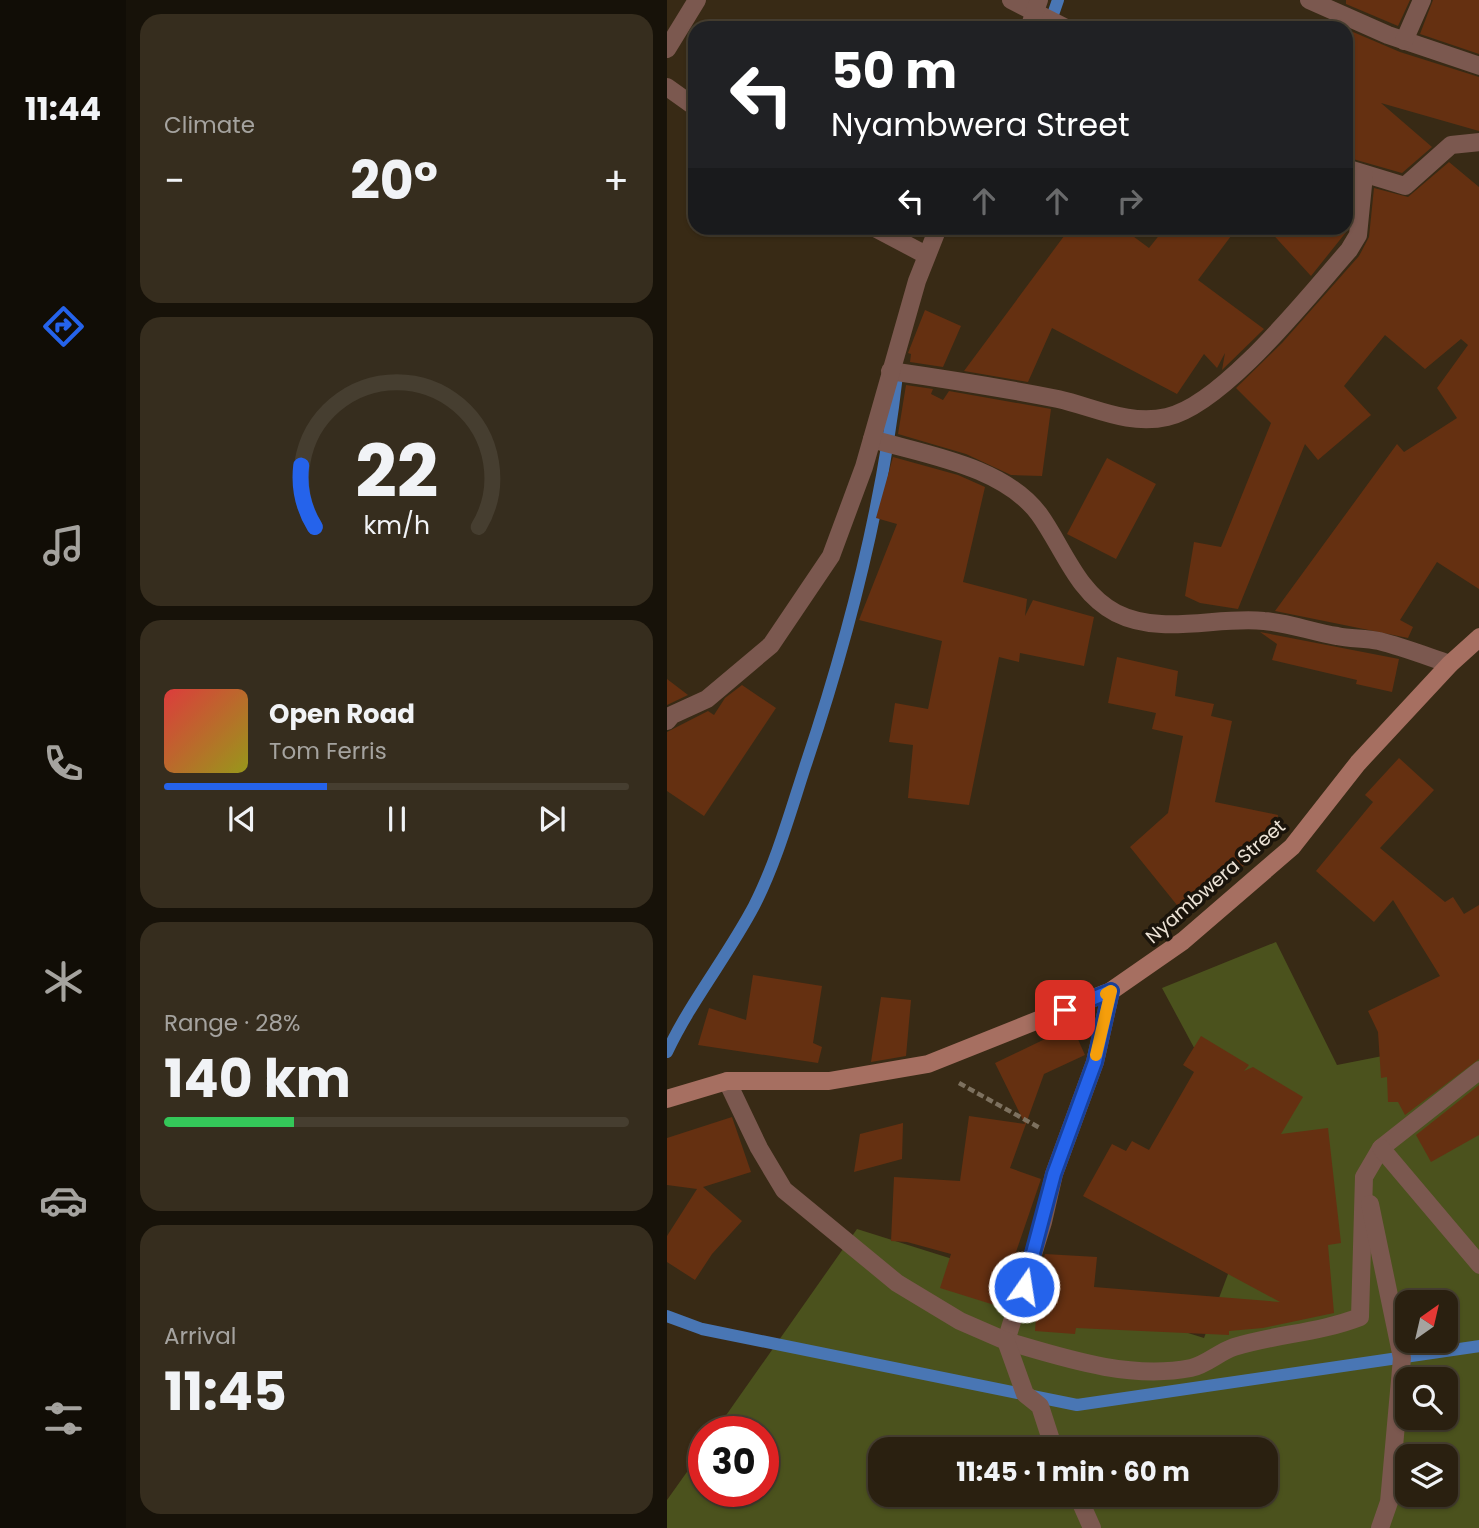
<!DOCTYPE html>
<meta charset="utf-8">
<style>
:root{--surface:#2a2010;--page:#362d1e;--text:#f1f3f6;--muted:#a5a39f;--line:#463e30;--accent:#2563eb}
body{margin:0;font-family:Poppins,sans-serif;background:var(--page);color:var(--text);height:100vh;display:flex;flex-direction:column;font-size:26px;white-space:nowrap}
*{box-sizing:border-box;margin:0}
p{font-size:23px;color:var(--muted)}
.icon{flex:none;width:38px;height:38px;fill:none;stroke:currentColor;stroke-width:2;stroke-linecap:round;stroke-linejoin:round}
.map{position:relative;flex:1;overflow:hidden}
.drawer{display:flex;flex-direction:column;gap:14px;padding:14px;background:#171209;width:541px}
.drawer>*{flex:none}
.banner{position:absolute;left:21px;top:21px;width:665px;height:214px;border-radius:21px;box-shadow:0 2px 5px #0004,0 0 0 2px var(--line);background:#202124;color:#fff;overflow:hidden}
.needle{width:46px;rotate:34deg}
.buttons{position:absolute;left:728px;top:1290px;display:grid;gap:14px}
.buttons a{display:grid;place-items:center;width:63px;height:63px;border-radius:14px;background:var(--surface);box-shadow:0 2px 5px #0004,0 0 0 2px var(--line);font-size:35px}
.speed{position:absolute;left:21px;top:1416px;display:flex;gap:14px;font-size:35px;font-weight:700;text-align:center}
.speed>*{display:grid;place-content:center;width:91px;height:91px;border-radius:50%;background:var(--surface);box-shadow:0 2px 5px #0004,0 0 0 2px var(--line);line-height:1}
.speed .limit{border:10px solid #d22;background:#fff;color:#111}
.pin{position:absolute;display:grid;place-items:center;width:60px;height:60px;color:#fff;margin:-30px;border-radius:14px;box-shadow:0 4px 10px #0006}
.me{position:absolute;width:77px;margin:-38px;rotate:13deg;stroke-linejoin:round;filter:drop-shadow(0 0 5px #0008)}
.turn{display:flex;align-items:center;gap:24px;height:147px;padding:0 28px;font-size:32px}
.turn .icon{width:91px;height:91px;stroke-width:2.5}
.turn b{display:block;font-size:49px;line-height:60px}
.lanes{display:flex;align-items:center;height:66px;padding:0 28px;background:#0003;justify-content:center;gap:35px;direction:ltr}
.lanes .off{opacity:.35}
.big{font-size:52px;font-weight:700;line-height:1.1}
.drawer .card{flex:1;display:flex;flex-direction:column;justify-content:center;gap:10px;min-width:0;padding:0 24px;border-radius:21px;background:var(--page)}
.drawer .dial{align-items:center;gap:0}
.dial svg{height:182px;overflow:visible;fill:none;stroke:var(--line);stroke-width:7;stroke-linecap:round;text-anchor:middle}
.dial text{fill:var(--text);stroke:none}
.song{display:flex;align-items:center;gap:21px}
.cover{width:84px;height:84px;border-radius:10px;background:linear-gradient(135deg,hsl(0 70% 55%),hsl(60 70% 35%))}
.played{height:7px;border-radius:4px;background:linear-gradient(90deg,var(--accent) 35%,var(--line) 35%)}
.keys{display:flex;justify-content:space-around;direction:ltr}
.heat{display:flex;justify-content:space-between;align-items:center;font-size:38px;direction:ltr}
.charge{height:10px;border-radius:5px;background:linear-gradient(90deg,#34c759 28%,var(--line) 0)}
.trip{position:absolute;left:201px;top:1437px;width:410px;height:70px;border-radius:21px;background:var(--surface);box-shadow:0 2px 5px #0004,0 0 0 2px var(--line);font-weight:700;line-height:70px;text-align:center}
main{display:flex;flex:1;min-height:0}
.tabs{display:flex;flex-direction:column;width:126px;justify-content:space-around;align-items:center;background:#110d06;color:var(--muted)}
.tabs .icon{width:49px;height:49px}
.tabs .current{color:var(--accent)}
.tabs b{font-size:32px;color:var(--text)}
.map>svg:first-child{display:block}
.green{fill:#4b521d;fill-rule:evenodd}
.lines{fill:none;stroke-linecap:round;stroke-linejoin:round}
.stream{stroke:#4976b4;stroke-width:12}
.building{fill:#653011}
.path{stroke:#7d715f;stroke-width:4.5;stroke-dasharray:7 3.5;stroke-linecap:butt}
.street{stroke:#7b584f;stroke-width:18}
.secondary{stroke:#a66f61;stroke-width:18}
.route-casing{stroke:#184099;stroke-width:18}
.route{stroke:#2563eb;stroke-width:12}
.slow{stroke:#f59e0b;stroke-width:12}
.labels{text-anchor:middle;stroke-width:7;stroke-linejoin:round;paint-order:stroke}
.street-label{font-size:19px;fill:#ece3d6;stroke:#1a140b}
</style>
<main>
<nav class="tabs">
<b>11:44</b>
<svg class="icon current" aria-label="directions" viewBox="0 0 24 24"><path d="M12 3l9 9-9 9-9-9zM9 14v-3h6M13 9l2 2-2 2"/></svg>
<svg class="icon" aria-label="music" viewBox="0 0 24 24"><path d="M9 18V5l10-2v13"/><circle cx="6" cy="18" r="3"/><circle cx="16" cy="16" r="3"/></svg>
<svg class="icon" aria-label="phone" viewBox="0 0 24 24"><path d="M5 4h4l2 5-3 2q2 4 5 5l2-3 5 2v4C11 20 4 13 5 4z"/></svg>
<svg class="icon" aria-label="climate" viewBox="0 0 24 24"><path d="M12 3v18M4 7l16 10M4 17L20 7"/></svg>
<svg class="icon" aria-label="car" viewBox="0 0 24 24"><path d="M5 17H2v-5l4-1 3-4h7l3 4 3 1v5h-3M9 17h6M6 11h13"/><circle cx="7" cy="17" r="2"/><circle cx="17" cy="17" r="2"/></svg>
<svg class="icon" aria-label="filters" viewBox="0 0 24 24"><path d="M4 7h16M4 17h16"/><circle cx="9" cy="7" r="2"/><circle cx="15" cy="17" r="2"/></svg>
</nav>
<section class="drawer">
<div class="card"><p>Climate</p>
<div class="heat"><a>−</a><b class="big">20°</b><a>+</a></div>
</div>
<div class="card dial"><svg viewBox="0 0 100 80">
<path d="M14 69A42 42 0 1 1 86 69"/>
<path d="M14 69A42 42 0 0 1 8 42" stroke="#2563eb"/>
<text x="50" y="56" font-size="32" font-weight="700">22</text>
<text x="50" y="72" font-size="11">km/h</text>
</svg></div>
<div class="card">
<div class="song"><i class="cover"></i><div><b>Open Road</b><p>Tom Ferris</p></div></div>
<div class="played"></div>
<div class="keys"><svg class="icon" aria-label="previous" viewBox="0 0 24 24"><path d="M18 5L8 12l10 7zM5 5v14"/></svg><svg class="icon" aria-label="pause" viewBox="0 0 24 24"><path d="M8 5v14M16 5v14"/></svg><svg class="icon" aria-label="next" viewBox="0 0 24 24"><path d="M6 5l10 7-10 7zM19 5v14"/></svg></div>
</div>
<div class="card"><p>Range · 28%</p><b class="big">140 km</b><div class="charge"></div></div>
<div class="card"><p>Arrival</p><b class="big">11:45</b></div>
</section>
<div class="map">
<svg width="813" height="1528" viewBox="0 0 813 1528">
<rect width="100%" height="100%" fill="#382a15"/>
<path class="green" d="M609 942 670 1065 812 1037V1528H0V1500L37 1448V1491H96V1432L48 1431 190 1229 537 1338 597 1178 495 988ZM740 1302H779V1340H740ZM740 1379H779V1418H740ZM214 1449H598V1494H214ZM740 1456H779V1494H740Z"/>
<g class="lines">
<g class="stream">
<polyline points="382,26 391,0"/>
<path d="M0 1052C24 1001 60 957 87 906 109 863 123 813 138 767 181 639 215 508 230 375"/>
<polyline points="0,1316 35,1329 410,1405 813,1346"/>
</g>
</g>
<g class="building">
<polygon points="679,0 743,0 731,26 679,4"/>
<polygon points="766,0 812,0 812,54 753,34"/>
<polygon points="679,29 733,52 812,77 812,131 714,103 765,147 735,173 679,157"/>
<polygon points="782,162 812,187 812,589 770,562 733,620 746,627 741,638 608,611 730,444 737,452 790,418 770,388 801,345 794,339 758,369 718,335 677,386 704,415 651,460 638,444 571,609 533,603 518,596 527,542 554,547 604,423 569,388 615,343 692,256 702,237 707,188 741,197"/>
<polygon points="679,180 685,182 680,231 644,276 600,228 679,228"/>
<polygon points="403,228 455,228 482,248 498,228 570,228 531,280 597,329 555,370 558,353 550,368 537,354 510,394 385,328 361,382 297,371"/>
<polygon points="258,310 294,326 276,367 243,362 244,354 241,353"/>
<polygon points="239,385 266,389 264,394 276,400 282,391 384,409 375,476 344,475 299,454 231,434"/>
<polygon points="226,457 291,475 318,487 296,582 360,599 358,616 366,600 427,617 417,666 353,653 352,662 332,657 302,805 241,798 246,745 222,742 228,703 261,709 275,641 192,620 230,524 209,518"/>
<polygon points="440,458 489,484 449,559 400,534"/>
<polygon points="593,632 732,659 725,692 689,684 690,680 605,660 610,644"/>
<polygon points="450,657 511,671 508,696 547,704 544,716 565,721 548,802 611,815 606,841 518,915 463,847 501,813 516,736 485,729 489,713 441,703"/>
<polygon points="0,679 21,695 0,705"/>
<polygon points="75,685 109,708 37,816 0,791 0,732 41,711 47,715 58,698"/>
<polygon points="732,758 767,790 713,848 778,902 786,897 797,914 812,905 812,1059 738,1115 731,1102 721,1102 720,1077 714,1078 711,1032 701,1011 773,976 726,900 707,922 649,871 706,802 698,795"/>
<polygon points="86,975 155,986 146,1043 155,1047 151,1063 31,1045 42,1008 79,1020"/>
<polygon points="214,997 244,1000 239,1056 204,1062"/>
<polygon points="405,1026 418,1055 377,1074 343,1168 374,1179 349,1252 355,1252 337,1308 273,1288 284,1254 240,1242 224,1241 227,1177 293,1181 302,1116 358,1124 328,1063"/>
<polygon points="534,1036 582,1065 577,1071 586,1067 636,1097 614,1134 661,1128 674,1243 661,1245 667,1313 596,1328 562,1331 562,1335 409,1328 408,1334 368,1331 369,1317 359,1314 378,1254 430,1257 427,1287 613,1302 416,1196 445,1144 459,1151 465,1141 482,1150 527,1072 516,1065"/>
<polygon points="812,1085 812,1135 764,1162 749,1135"/>
<polygon points="65,1117 84,1172 36,1187 75,1221 45,1254 28,1280 0,1262 0,1236 30,1189 0,1185 0,1138"/>
<polygon points="236,1123 235,1159 187,1172 193,1134"/>
</g>
<g class="lines">
<polyline class="path" points="292,1083 373,1128"/>
<g class="street">
<polyline points="344,0 399,28"/>
<polyline points="642,0 721,35 813,66"/>
<polyline points="362,28 372,0"/>
<polyline points="737,41 755,0"/>
<polyline points="0,49 30,0"/>
<polyline points="0,87 28,107"/>
<polyline points="679,168 738,186 784,145 813,142"/>
<polyline points="208,228 259,255"/>
<path d="M223 371C279 379 335 388 391 399 427 407 462 426 500 417 556 405 643 294 682 250L691 235 697 175"/>
<path d="M205 439C259 455 336 466 372 514 396 547 410 593 449 613 494 636 550 616 597 621 622 623 645 632 670 636 683 639 698 638 712 641 736 647 759 656 783 664"/>
<polyline points="0,721 5,715 40,699 104,645 164,556 197,467 250,281 271,228"/>
<path d="M444 991 428 1062 387 1174 376 1222 339 1341C397 1358 462 1380 524 1368 539 1365 552 1352 567 1347 609 1334 652 1333 693 1317L697 1177 714 1148 813 1070"/>
<polyline points="60,1081 92,1148 117,1190 230,1283 293,1321 339,1341 358,1394 373,1406 387,1449"/>
<polyline points="714,1148 813,1265"/>
<polyline points="703,1204 735,1358 722,1502 713,1528"/>
<polyline points="410,1494 425,1528"/>
</g>
<polyline class="secondary" points="0,1099 60,1081 162,1081 261,1064 444,991 516,941 625,847 691,763 783,664 813,637"/>
</g>
<g class="lines">
<defs>
<polyline id="route" points="357,1287 387,1174 428,1062 444,991 398,1010"/>
</defs>
<use href="#route" class="route-casing"/>
<use href="#route" class="route"/>
<polyline class="slow" points="429,1055 444,991 439,994"/>
</g>
<g class="labels">
<g class="street-label">
<text transform="translate(548 881) rotate(-41)" y="7">Nyambwera Street</text>
</g>
</g>
</svg>
<div class="buttons">
<a><svg class="needle" viewBox="-14 -14 28 28"><path d="M0-13l5 13h-10z" fill="#e53935"/><path d="M0 13l5-13h-10z" fill="#a5a39f"/></svg></a>
<a><svg class="icon" aria-label="search" viewBox="0 0 24 24"><circle cx="10" cy="10" r="6"/><path d="M15 15l6 6"/></svg></a>
<a><svg class="icon" aria-label="layers" viewBox="0 0 24 24"><path d="M12 4l9 5-9 5-9-5zM3 14l9 5 9-5"/></svg></a>
</div>
<div class="speed"><div class="limit">30</div></div>
<div class="pin" style="left:398px;top:1010px;background:#d93025"><svg class="icon" aria-label="arrive" viewBox="0 0 24 24"><path d="M6 21V4h12l-3 4 3 4H6"/></svg></div>
<svg class="me" style="left:357px;top:1287px" viewBox="-20 -20 40 40"><circle r="17" fill="#2563eb" stroke="#fff" stroke-width="3"/><path d="M0-11L8 9 0 5-8 9z" fill="#fff"/></svg>
<div class="trip">11:45 · 1 min · 60 m</div>
<div class="banner">
<div class="turn"><svg class="icon" aria-label="left" viewBox="0 0 24 24"><path d="M17 20v-9H6M10 6l-5 5 5 5"/></svg><div><b>50 m</b>Nyambwera Street</div></div>
<div class="lanes"><svg class="icon" aria-label="left" viewBox="0 0 24 24"><path d="M17 20v-9H6M10 6l-5 5 5 5"/></svg><svg class="icon off" aria-label="ahead" viewBox="0 0 24 24"><path d="M12 20V5M6 11l6-6 6 6"/></svg><svg class="icon off" aria-label="ahead" viewBox="0 0 24 24"><path d="M12 20V5M6 11l6-6 6 6"/></svg><svg class="icon off" aria-label="right" viewBox="0 0 24 24"><path d="M7 20v-9h11M14 6l5 5-5 5"/></svg></div>
</div>
</div>
</main>
